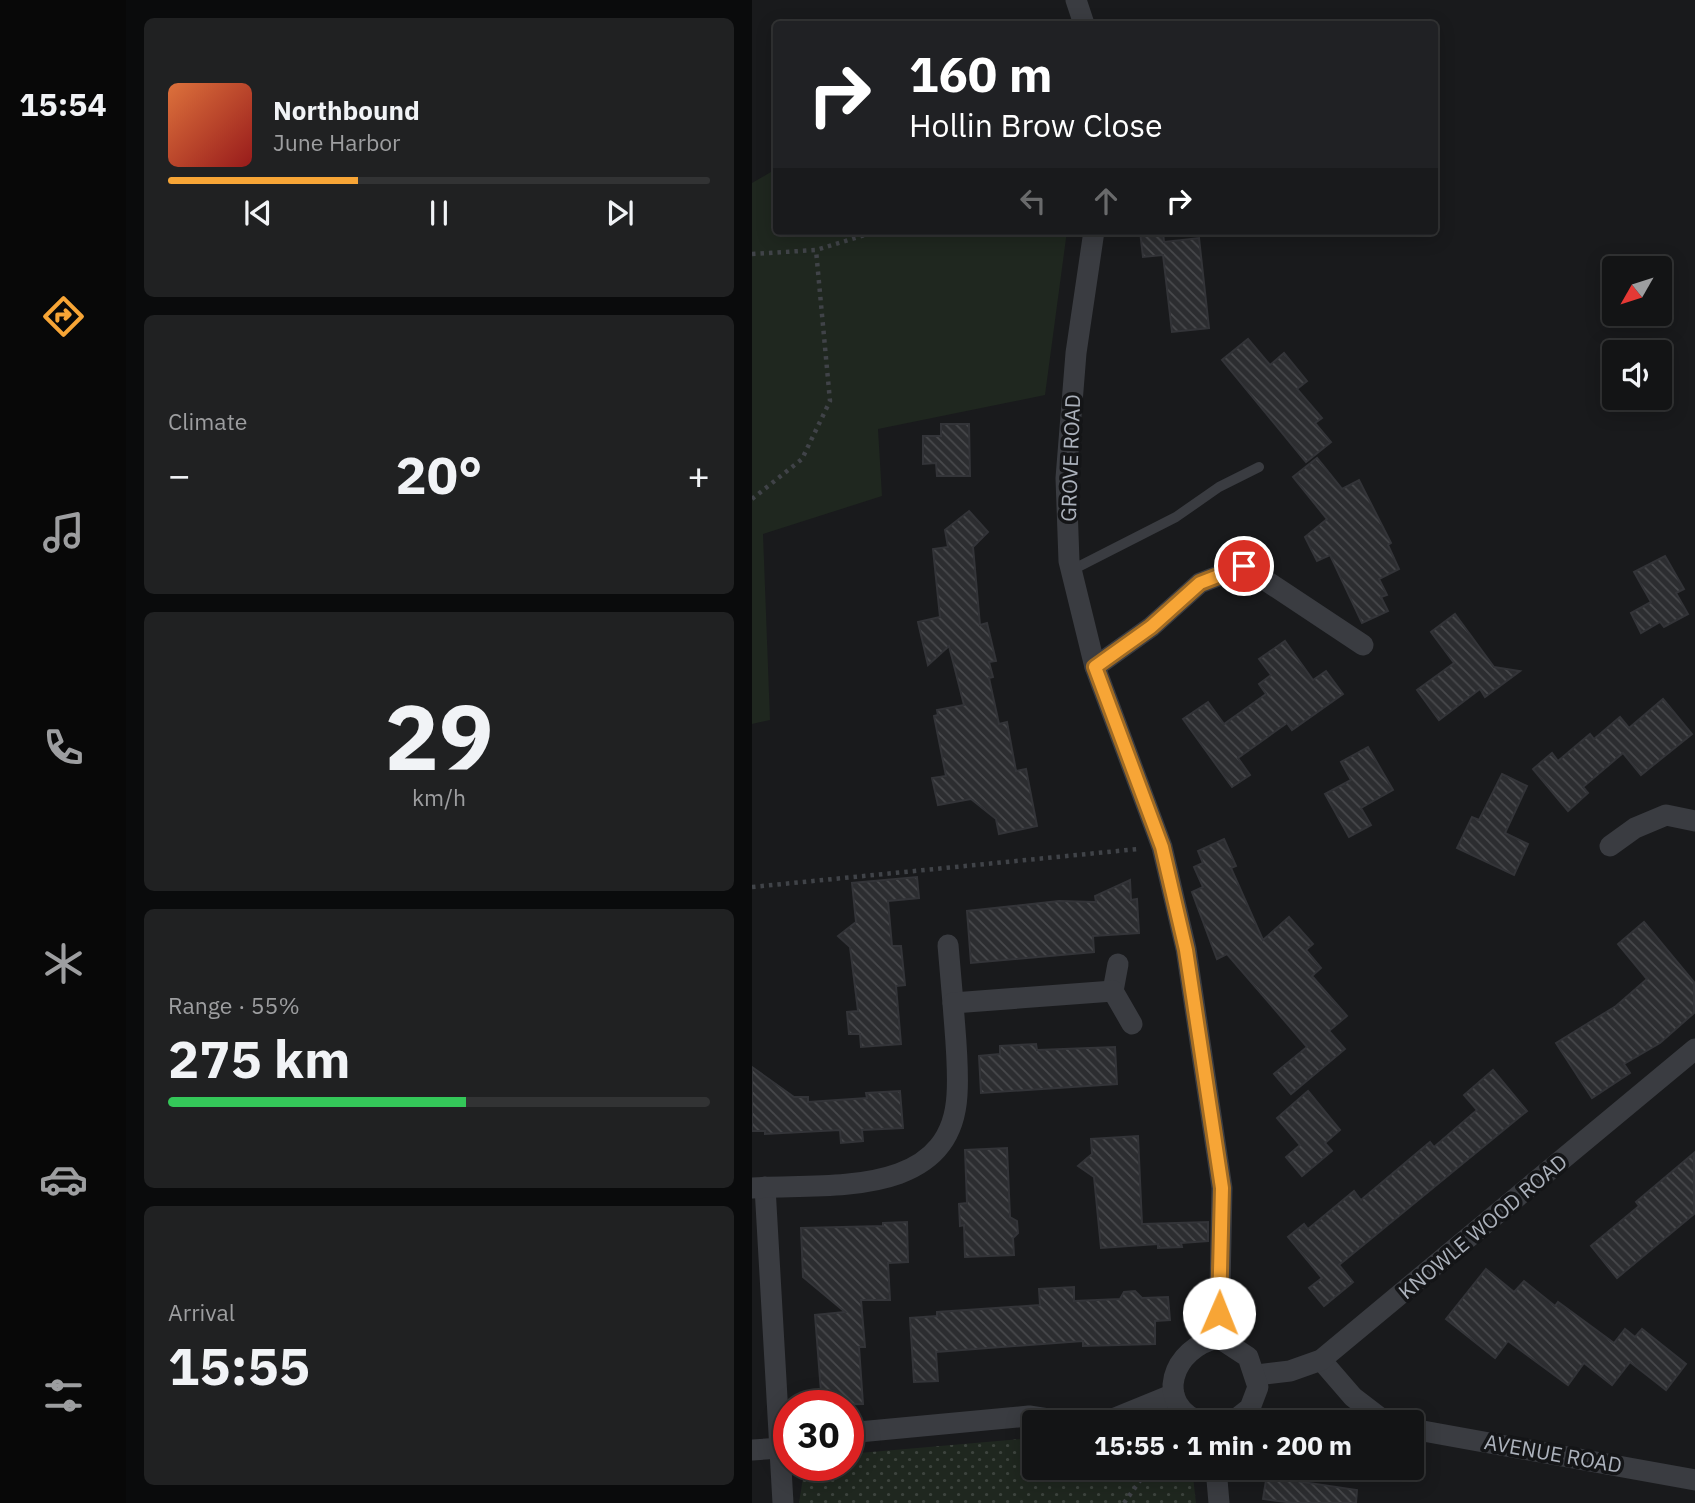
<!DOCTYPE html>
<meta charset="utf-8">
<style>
:root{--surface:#131415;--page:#202122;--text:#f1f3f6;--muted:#9d9ea0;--line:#323334;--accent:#f7a536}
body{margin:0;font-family:"IBM Plex Sans",sans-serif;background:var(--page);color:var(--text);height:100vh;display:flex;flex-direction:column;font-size:26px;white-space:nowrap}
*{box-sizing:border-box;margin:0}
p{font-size:23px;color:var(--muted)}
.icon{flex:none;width:38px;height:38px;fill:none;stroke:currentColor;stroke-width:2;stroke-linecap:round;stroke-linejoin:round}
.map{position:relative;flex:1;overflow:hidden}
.sheet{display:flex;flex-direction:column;gap:18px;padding:18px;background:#0a0b0c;width:626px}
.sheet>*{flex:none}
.guide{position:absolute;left:21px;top:21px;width:665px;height:214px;border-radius:7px;box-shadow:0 4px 18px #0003,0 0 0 2px var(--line);background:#202124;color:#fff;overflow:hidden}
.needle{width:46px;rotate:231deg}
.tools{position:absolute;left:850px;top:256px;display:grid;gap:14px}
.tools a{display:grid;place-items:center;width:70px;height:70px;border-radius:7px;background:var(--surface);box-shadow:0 4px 18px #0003,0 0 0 2px var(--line);font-size:35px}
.speed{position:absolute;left:21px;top:1390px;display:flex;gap:14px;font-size:35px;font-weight:700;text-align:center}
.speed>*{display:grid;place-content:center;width:91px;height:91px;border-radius:50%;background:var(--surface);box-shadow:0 4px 18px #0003,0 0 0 2px var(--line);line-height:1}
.speed .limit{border:10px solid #d22;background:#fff;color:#111}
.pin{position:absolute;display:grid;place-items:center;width:60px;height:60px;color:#fff;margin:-30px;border:4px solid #fff;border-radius:50%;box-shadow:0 2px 7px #0007}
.me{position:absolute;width:77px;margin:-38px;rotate:1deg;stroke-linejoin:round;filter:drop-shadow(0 0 5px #0008)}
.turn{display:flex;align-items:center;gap:24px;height:147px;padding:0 21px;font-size:32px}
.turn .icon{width:91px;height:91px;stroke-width:2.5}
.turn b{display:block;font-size:49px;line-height:60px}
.lanes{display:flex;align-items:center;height:66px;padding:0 21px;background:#0003;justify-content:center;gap:35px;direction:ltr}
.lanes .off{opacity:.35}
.big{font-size:52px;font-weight:700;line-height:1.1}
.sheet .widget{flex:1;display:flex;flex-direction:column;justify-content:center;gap:10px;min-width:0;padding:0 24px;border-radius:10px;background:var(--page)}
.sheet .dial{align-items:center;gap:0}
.dial b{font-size:91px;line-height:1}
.song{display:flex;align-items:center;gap:21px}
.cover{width:84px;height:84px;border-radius:10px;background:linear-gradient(135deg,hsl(20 70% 55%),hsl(0 70% 35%))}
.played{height:7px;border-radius:4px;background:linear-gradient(90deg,var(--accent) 35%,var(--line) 35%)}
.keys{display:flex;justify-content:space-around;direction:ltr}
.heat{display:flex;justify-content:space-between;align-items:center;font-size:38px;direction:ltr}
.charge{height:10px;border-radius:5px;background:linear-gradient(90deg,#34c759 55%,var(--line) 0)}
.trip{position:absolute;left:270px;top:1410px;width:402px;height:70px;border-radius:7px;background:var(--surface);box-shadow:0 4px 18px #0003,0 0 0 2px var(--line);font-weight:700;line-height:70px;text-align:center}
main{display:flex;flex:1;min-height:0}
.tabs{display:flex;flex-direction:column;width:126px;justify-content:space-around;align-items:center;background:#080808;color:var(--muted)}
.tabs .icon{width:49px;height:49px}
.tabs .current{color:var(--accent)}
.tabs b{font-size:32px;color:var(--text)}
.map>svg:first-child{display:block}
.green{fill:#1f271f}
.park{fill:url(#park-dots)}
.building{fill:url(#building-back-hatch);stroke:#333438;stroke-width:2}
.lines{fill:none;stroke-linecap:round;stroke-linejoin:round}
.path{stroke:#404348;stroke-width:4.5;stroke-dasharray:3.5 5;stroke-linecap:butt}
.lane{stroke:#3a3c41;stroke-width:10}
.street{stroke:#3a3c41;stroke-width:21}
.route-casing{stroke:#a16b23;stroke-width:18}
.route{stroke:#f7a536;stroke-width:12}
.labels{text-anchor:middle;stroke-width:7;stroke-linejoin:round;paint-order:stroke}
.street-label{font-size:21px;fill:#acb2bc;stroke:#141517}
</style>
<main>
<nav class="tabs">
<b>15:54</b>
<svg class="icon current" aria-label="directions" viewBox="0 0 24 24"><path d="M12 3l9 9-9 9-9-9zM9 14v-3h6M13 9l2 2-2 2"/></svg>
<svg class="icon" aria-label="music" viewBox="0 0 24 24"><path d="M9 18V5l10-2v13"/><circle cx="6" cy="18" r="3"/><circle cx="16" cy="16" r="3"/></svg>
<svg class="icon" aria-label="phone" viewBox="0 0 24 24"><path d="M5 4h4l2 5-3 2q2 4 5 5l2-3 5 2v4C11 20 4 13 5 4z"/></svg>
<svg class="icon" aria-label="climate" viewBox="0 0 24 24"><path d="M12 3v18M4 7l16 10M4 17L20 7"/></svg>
<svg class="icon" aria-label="car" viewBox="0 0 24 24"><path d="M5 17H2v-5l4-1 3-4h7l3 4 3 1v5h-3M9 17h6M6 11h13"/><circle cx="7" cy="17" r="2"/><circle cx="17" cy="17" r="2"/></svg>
<svg class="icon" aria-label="filters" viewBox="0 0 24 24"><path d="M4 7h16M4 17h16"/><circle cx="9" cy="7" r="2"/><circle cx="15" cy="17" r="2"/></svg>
</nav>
<section class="sheet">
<div class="widget">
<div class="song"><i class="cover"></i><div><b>Northbound</b><p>June Harbor</p></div></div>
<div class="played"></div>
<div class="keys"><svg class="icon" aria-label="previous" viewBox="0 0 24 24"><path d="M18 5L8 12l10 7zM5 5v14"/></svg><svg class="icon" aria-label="pause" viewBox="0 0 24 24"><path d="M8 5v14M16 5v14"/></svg><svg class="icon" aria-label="next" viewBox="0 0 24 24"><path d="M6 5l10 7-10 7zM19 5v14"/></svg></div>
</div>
<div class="widget"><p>Climate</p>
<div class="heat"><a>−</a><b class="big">20°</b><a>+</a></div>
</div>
<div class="widget dial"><b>29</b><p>km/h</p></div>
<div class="widget"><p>Range · 55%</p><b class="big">275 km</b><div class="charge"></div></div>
<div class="widget"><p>Arrival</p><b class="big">15:55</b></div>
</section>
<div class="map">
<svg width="943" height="1503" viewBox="0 0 943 1503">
<defs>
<pattern id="park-dots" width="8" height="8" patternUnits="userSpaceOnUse" patternTransform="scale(1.75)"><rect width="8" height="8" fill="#1f271f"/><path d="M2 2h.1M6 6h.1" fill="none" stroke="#3d443e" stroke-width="1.8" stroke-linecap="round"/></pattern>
<pattern id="building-back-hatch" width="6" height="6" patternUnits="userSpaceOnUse" patternTransform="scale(1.75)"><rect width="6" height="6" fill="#2c2d30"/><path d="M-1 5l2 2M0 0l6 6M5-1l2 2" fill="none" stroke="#48494c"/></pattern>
</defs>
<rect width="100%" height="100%" fill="#191a1c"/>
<polygon class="green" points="24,169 24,231 315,231 293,395 126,429 130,496 11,534 18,720 0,724 0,183"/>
<polygon class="park" points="270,1439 282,1440 282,1468 440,1468 444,1503 47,1503 53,1465 96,1465 96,1454"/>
<g class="building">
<polygon points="388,231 411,231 412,242 447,238 457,328 420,332 411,255 391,257"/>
<polygon points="496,339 518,365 532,353 555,381 545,389 570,418 563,423 579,442 554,462 470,360"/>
<polygon points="189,424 217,424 218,476 185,476 184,463 171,464 171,436 189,436"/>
<polygon points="565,458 590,489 607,480 639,543 636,545 647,569 627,579 635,595 629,597 636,611 610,623 578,555 565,561 553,537 575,519 541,477"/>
<polygon points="217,511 236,532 221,547 228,625 235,623 244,661 237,662 241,677 237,678 247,724 255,722 264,771 274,769 285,826 247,834 244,819 219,799 186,805 180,778 194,776 182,716 186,715 185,710 212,705 197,646 176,665 166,622 188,617 181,549 196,547 193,530"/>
<polygon points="913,556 932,589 924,593 936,614 912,627 908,622 889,633 879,613 899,602 882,572"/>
<polygon points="703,614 742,667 768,671 733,697 728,689 687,720 665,690 702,663 679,632"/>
<polygon points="533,641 561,680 574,671 591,694 540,730 535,723 486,758 498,775 480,787 431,719 456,702 472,724 514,694 507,684 519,675 507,659"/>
<polygon points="911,699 940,734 889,775 871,753 831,787 836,793 816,811 781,769 800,753 806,761 838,734 842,739 868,717 877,728"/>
<polygon points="616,747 641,790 609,808 619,825 597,837 573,794 599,780 589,762"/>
<polygon points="750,774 775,786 753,833 776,844 762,875 705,848 720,817 727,820"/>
<polygon points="472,839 484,866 479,868 511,940 537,917 561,944 554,950 569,968 560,976 595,1016 577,1031 593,1049 539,1094 522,1074 555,1047 475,954 465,959 440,892 451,887 442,867 451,863 446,851"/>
<polygon points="165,877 167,898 136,901 140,946 149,946 153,985 144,986 149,1044 109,1047 108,1034 97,1034 95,1012 106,1011 98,947 86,936 104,922 100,883"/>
<polygon points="378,880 379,900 385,899 387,933 341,936 342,952 219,963 215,911 307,901 344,902 343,896"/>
<polygon points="892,922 942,982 942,1013 908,1043 872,1064 878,1073 840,1098 804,1043 864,1006 895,979 866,944"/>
<polygon points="284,1044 285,1050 363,1047 365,1084 229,1093 227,1056 248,1054 248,1046"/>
<polygon points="0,1067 42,1097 56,1097 56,1102 115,1098 114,1093 148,1091 151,1128 110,1130 111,1141 89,1143 88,1130 13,1134 13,1131 0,1131"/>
<polygon points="741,1070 775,1111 587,1265 601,1282 572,1306 557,1288 570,1278 536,1237 552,1224 556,1229 602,1191 609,1200 678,1142 682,1147 725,1110 712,1095"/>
<polygon points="556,1091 588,1130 573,1143 580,1151 550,1176 534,1157 548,1145 525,1118"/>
<polygon points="386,1136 390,1224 456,1222 456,1241 429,1243 430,1247 406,1248 406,1244 349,1248 342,1177 326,1166 340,1154 339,1139"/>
<polygon points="255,1148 258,1217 265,1221 266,1233 261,1238 262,1255 213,1257 212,1225 208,1226 207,1204 215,1203 213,1150"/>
<polygon points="942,1153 942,1214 865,1278 839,1246 887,1206 884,1202"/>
<polygon points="155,1222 156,1262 136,1263 138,1300 109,1300 113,1347 107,1347 111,1404 70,1405 63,1315 93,1312 51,1277 49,1228 131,1226 131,1223"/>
<polygon points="734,1269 762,1292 772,1281 803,1306 806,1302 862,1343 873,1329 883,1337 890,1329 934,1364 914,1390 878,1362 860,1385 832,1363 816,1385 756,1341 743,1358 694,1319"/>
<polygon points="322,1287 322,1301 368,1299 372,1292 383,1291 390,1298 416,1297 418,1320 403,1321 403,1344 331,1346 331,1341 184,1352 186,1381 162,1382 158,1318 185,1316 185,1312 288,1305 287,1289"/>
<polygon points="516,1468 539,1472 537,1480 605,1490 604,1503 542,1503 511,1499"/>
</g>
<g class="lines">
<g class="path">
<polyline points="0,254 64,250 126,231"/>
<polyline points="0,499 50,459 78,401 64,250"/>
<polyline points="0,887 386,849"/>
<polyline points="372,1503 392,1475 407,1468"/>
</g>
<polyline class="lane" points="320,570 424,517 467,487 507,467"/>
<g class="street">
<polyline points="324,0 332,24"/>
<polyline points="342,231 324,353 314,478 317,561 343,667 410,847 434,949 470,1188 467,1338"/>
<polyline points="343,667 399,627 448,583 492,566 611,645"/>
<polyline points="858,846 883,828 914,815 943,821"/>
<polyline points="196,945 201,1003"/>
<polyline points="361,991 366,964"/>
<polyline points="13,1187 31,1503"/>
<path d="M0 1188C75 1183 199 1200 205 1095 207 1065 203 1033 201 1003L361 991 380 1024"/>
<polyline points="569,1360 601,1397 635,1423"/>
<polyline points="505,1375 538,1371 569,1360 943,1049"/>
<polyline points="351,1423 422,1394"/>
<path d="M451 1423C400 1405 420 1347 467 1338L496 1357 506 1387 498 1408 479 1423"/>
<polyline points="660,1429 943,1480"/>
<polyline points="96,1433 277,1416 322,1423"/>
<polyline points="0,1450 29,1448"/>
<polyline points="464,1468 467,1503"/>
</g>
</g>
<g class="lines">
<defs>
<polyline id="route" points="467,1313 470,1188 434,950 410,847 343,667 399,627 448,583 492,566"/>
</defs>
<use href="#route" class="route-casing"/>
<use href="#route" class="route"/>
</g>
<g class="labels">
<g class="street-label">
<text transform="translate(319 458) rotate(-88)" y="7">GROVE ROAD</text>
<text transform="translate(731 1227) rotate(-40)" y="7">KNOWLE WOOD ROAD</text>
<text transform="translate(801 1454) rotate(10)" y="7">AVENUE ROAD</text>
</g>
</g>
</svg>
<div class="tools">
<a><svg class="needle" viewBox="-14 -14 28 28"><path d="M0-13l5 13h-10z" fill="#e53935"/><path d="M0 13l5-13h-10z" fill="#9d9ea0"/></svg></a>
<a><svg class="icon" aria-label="sound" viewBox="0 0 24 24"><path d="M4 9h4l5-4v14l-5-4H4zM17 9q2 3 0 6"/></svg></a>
</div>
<div class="speed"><div class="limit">30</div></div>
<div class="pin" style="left:492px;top:566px;background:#d93025"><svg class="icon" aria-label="arrive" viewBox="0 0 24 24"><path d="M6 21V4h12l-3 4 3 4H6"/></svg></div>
<svg class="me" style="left:467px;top:1313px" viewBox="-20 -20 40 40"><circle r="19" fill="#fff"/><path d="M0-13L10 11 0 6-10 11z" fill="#f7a536"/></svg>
<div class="trip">15:55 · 1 min · 200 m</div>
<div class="guide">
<div class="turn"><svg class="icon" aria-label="right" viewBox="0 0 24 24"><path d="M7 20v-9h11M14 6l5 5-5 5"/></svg><div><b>160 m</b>Hollin Brow Close</div></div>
<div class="lanes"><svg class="icon off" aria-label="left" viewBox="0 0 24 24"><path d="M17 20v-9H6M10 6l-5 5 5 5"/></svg><svg class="icon off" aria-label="ahead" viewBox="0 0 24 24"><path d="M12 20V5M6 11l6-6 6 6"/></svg><svg class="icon" aria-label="right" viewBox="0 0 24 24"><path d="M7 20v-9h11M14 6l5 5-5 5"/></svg></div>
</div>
</div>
</main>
